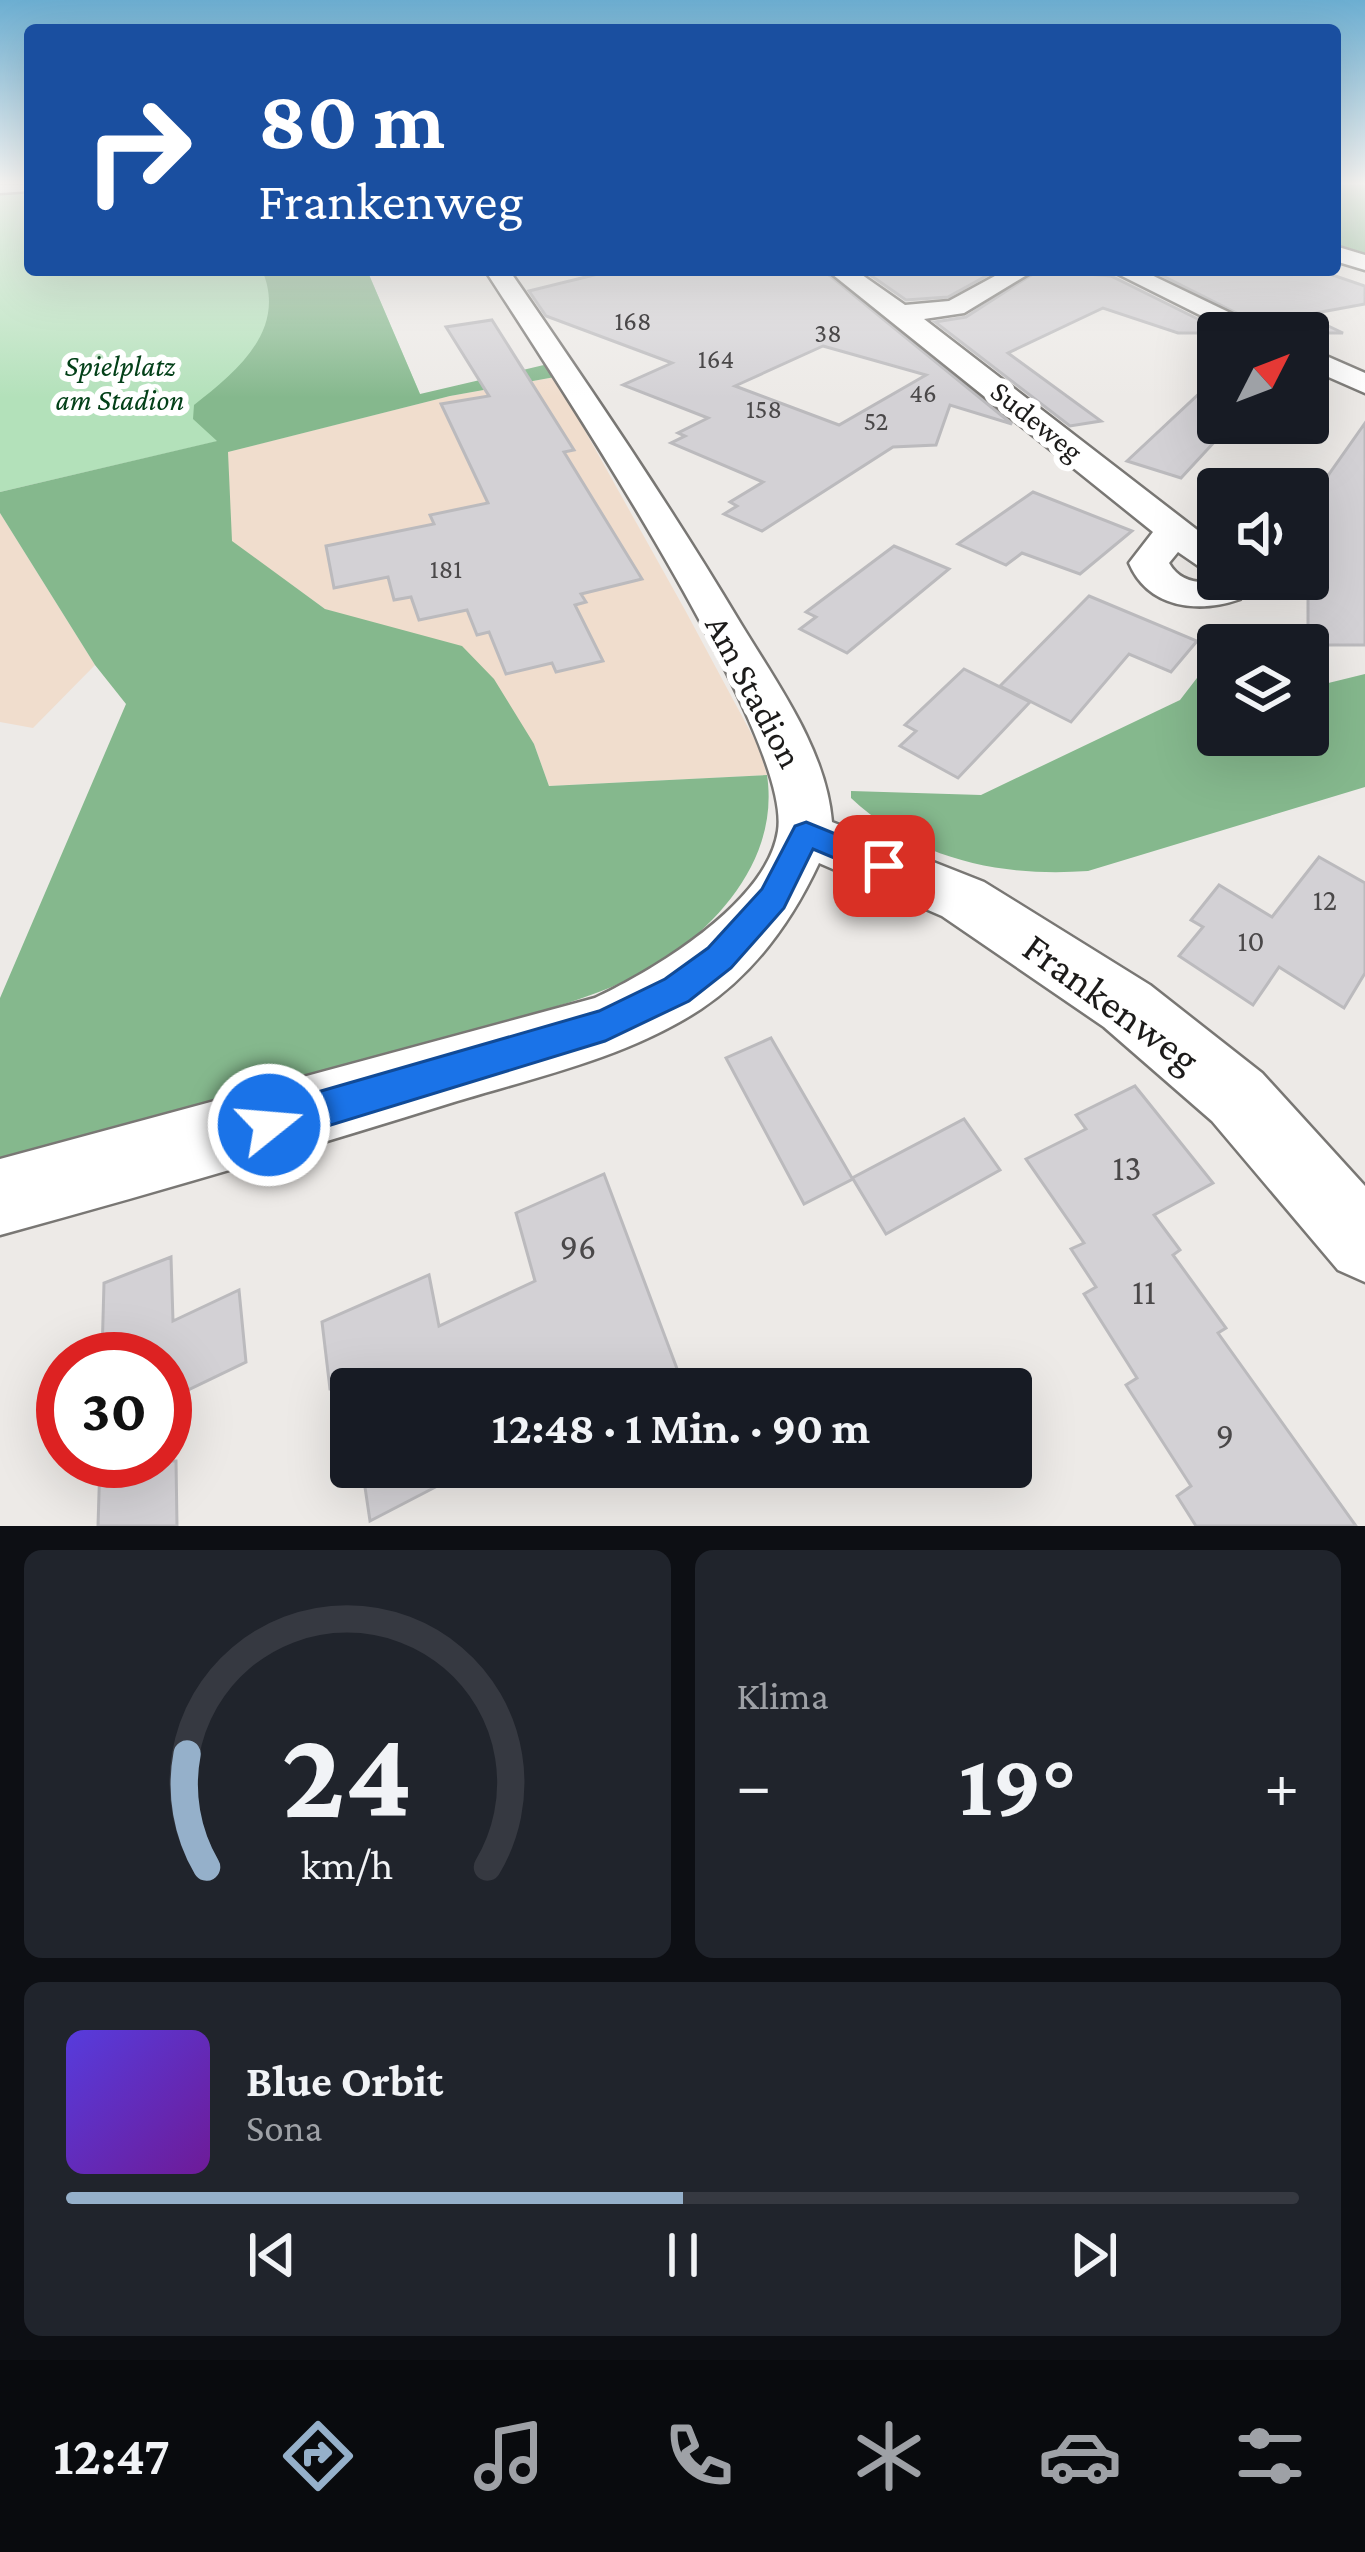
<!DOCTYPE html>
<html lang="de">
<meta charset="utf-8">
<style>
:root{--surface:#171b24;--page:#20242c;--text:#f1f3f6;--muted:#9ea1a6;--line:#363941;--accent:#95b0ca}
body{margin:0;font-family:"Crimson Pro",serif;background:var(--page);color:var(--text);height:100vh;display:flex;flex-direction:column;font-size:45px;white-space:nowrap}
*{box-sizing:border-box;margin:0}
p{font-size:39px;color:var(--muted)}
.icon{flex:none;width:66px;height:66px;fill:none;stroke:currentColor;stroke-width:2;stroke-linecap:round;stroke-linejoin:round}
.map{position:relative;height:1526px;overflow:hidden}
.details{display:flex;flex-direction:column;gap:24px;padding:24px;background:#0d0f14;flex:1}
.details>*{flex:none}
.guide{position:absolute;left:24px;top:24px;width:1317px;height:252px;border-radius:12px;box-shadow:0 12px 48px #0002;background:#1a4fa0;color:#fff;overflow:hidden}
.needle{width:78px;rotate:48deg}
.buttons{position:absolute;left:1197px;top:312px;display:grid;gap:24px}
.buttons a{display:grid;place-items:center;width:132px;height:132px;border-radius:12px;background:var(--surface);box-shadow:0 12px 48px #0002;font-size:60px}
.speed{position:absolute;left:36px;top:1332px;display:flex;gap:24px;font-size:60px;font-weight:700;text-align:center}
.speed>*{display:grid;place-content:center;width:156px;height:156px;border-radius:50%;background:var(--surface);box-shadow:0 12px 48px #0002;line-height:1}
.speed .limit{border:18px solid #d22;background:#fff;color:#111}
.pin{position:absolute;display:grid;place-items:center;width:102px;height:102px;color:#fff;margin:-51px;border-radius:24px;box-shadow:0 6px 18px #0006}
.me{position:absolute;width:132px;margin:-66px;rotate:73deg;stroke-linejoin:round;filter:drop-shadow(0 0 9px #0008)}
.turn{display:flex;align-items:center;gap:42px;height:252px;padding:0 36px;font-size:54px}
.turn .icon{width:156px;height:156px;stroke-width:2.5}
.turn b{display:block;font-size:84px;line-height:102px}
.big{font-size:90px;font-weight:700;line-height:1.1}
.details .widget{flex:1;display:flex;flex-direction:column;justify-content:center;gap:18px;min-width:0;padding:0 42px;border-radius:18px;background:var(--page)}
.details .dial{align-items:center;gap:0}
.dial svg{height:312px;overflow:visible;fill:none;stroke:var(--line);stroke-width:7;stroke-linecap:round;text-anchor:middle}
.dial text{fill:var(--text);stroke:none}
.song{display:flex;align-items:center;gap:36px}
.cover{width:144px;height:144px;border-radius:18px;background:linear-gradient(135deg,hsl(250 70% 55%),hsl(280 70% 35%))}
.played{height:12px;border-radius:6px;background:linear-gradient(90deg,var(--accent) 50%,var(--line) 50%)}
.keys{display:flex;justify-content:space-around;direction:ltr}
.heat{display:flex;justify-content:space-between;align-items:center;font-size:66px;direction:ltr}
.details .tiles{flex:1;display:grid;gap:24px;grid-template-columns:1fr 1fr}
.widget:last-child{grid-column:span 2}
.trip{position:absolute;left:330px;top:1368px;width:702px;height:120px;border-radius:12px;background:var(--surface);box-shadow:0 12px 48px #0002;font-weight:700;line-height:120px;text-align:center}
.tab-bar{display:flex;height:192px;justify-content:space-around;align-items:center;background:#090b0e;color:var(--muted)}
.tab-bar .icon{width:84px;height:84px}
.tab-bar .selected{color:var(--accent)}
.tab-bar b{font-size:54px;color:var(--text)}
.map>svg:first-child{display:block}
.education{fill:#f0ddcd}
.green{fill:#b3e1ba}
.forest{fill:#85b88d}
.building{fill:#d3d1d5;stroke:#bbbabd;stroke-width:3;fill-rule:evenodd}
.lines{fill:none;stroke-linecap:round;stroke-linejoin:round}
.minor-casing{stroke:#797774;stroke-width:5}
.minor{fill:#fff;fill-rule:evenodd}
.route{fill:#1a73e8;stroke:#114b97;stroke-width:3}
.labels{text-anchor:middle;stroke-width:12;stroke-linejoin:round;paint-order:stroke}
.far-number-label{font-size:27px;fill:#4a4849}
.far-park-label{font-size:30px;font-style:italic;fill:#034018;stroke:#fff}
.far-street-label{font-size:30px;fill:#1c1b1a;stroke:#fff}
.number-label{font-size:30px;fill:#4a4849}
.street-label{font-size:36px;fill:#1c1b1a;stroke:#fff}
.near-number-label{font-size:36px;fill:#4a4849}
.near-street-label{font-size:42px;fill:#1c1b1a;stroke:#fff}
</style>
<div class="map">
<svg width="1365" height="1526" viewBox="0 0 1365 1526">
<rect width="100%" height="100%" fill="#edeae7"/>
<g class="education">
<polygon points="555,377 685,610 758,746 767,775 549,786 534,744 388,630 325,609 231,541 227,452 450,396"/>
<polygon points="0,513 95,665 33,728 0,722"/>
</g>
<polygon class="green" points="30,189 30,270 367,270 420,394 0,492 0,191"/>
<g class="forest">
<polygon points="1335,185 1365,185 1365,259 1335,249"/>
<path d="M262 270H367L420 394 548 364 555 377 450 396 228 452 232 541 325 609 462 646 494 679 534 744 549 786 767 775C778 848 732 909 677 951 611 999 524 1014 448 1037 299 1083 153 1127 0 1158V998L126 704 95 665 0 513V492L217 441 193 419 194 405C236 372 288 330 262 270Z"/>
<path d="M1217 652 1218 735H1308V688L1365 674V787L1088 871C1000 877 917 860 851 798V791L981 795 1180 700Z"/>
</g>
<g class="building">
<path d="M614 270H823L1012 424 950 405 936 445 893 447 762 531 724 514 737 506 730 502 763 482 671 443 685 436 678 433 708 418 623 385 672 363 546 316 529 291ZM823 346 926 375 839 425 735 386Z"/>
<polygon points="863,270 997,270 948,297 906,300"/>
<polygon points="1039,270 1111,276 1226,333 1178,333 1103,308 1008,353 1101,421 1070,426 935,322 966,317"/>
<polygon points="1151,270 1318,270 1365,286 1365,304 1305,315 1343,333 1276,333"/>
<polygon points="492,320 574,450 564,452 642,579 581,594 586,602 575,605 603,661 556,672 552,663 506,674 489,632 477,635 467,610 419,620 411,597 394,600 388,577 334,588 326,546 434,524 430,515 488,503 441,404 489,396 446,327"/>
<polygon points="1218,376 1218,438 1181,478 1127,461"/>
<polygon points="1365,423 1365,645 1308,645 1308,504"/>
<polygon points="1033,492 1132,531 1080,574 1022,553 1006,565 958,544"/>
<polygon points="894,546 949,569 847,653 800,629 816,617 806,612"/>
<polygon points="1089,596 1197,641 1171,672 1129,654 1071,722 1000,686"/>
<polygon points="964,669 1030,702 958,778 900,746 916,731 905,725"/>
<polygon points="1319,857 1365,883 1365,973 1344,1008 1279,967 1253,1005 1179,956 1203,927 1191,920 1219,885 1272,917"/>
<polygon points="771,1038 852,1178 964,1119 1000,1170 886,1234 853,1179 804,1204 726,1058"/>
<polygon points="1135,1086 1213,1183 1154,1215 1180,1250 1173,1255 1226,1328 1218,1333 1356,1526 1196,1526 1177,1496 1191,1486 1126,1385 1137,1378 1084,1294 1096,1287 1071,1249 1084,1243 1026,1159 1086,1129 1076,1115"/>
<polygon points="604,1174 679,1374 649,1389 330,1389 322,1322 429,1275 439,1326 535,1281 516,1213"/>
<polygon points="171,1257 173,1321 239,1290 246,1362 165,1401 165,1359 92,1359 102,1355 104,1283"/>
<polygon points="100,1461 176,1461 177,1526 98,1526"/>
<polygon points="362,1467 474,1467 370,1521"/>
</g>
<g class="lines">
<defs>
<g id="minor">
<polygon points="0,185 30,185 30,191 0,193"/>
<polygon points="1335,246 1365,255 1365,270 1335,261"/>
<path d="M485 270H509C589 386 668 502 741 624 778 685 826 750 832 822L984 882 1150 985 1262 1073 1365 1186V1282L1338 1270 1212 1121 1104 1027 942 916 819 863C792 921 755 973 701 1009 628 1057 537 1077 454 1102 304 1149 153 1193 0 1235V1159L595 998C654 970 767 903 778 831 793 735 547 366 485 270Z"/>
<path d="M827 270H855L905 305 949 301 1006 270H1035L964 313 924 319 1218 546V579H1251L1240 599C1198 614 1148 608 1129 563L1153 532ZM1178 552 1213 576 1209 582C1193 583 1178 579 1169 563Z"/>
<polygon points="1110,270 1141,270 1272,333 1236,333"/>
<polygon points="1308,348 1365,373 1365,393 1308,368"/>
</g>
</defs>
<use href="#minor" class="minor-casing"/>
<use href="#minor" class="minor"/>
</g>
<linearGradient id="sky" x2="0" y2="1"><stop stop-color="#6caed1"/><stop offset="0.46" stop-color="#f7f6f4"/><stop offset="1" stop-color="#f7f6f4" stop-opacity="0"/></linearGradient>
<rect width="1365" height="398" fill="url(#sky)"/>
<polygon class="route" points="806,822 895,858 900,866 895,875 884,879 813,849 784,908 731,968 689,1001 605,1041 269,1144 256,1138 250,1125 256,1112 269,1106 599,1011 665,979 708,948 762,889 795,826"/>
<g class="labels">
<g class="far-number-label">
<text x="633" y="330">168</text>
<text x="828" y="342">38</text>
<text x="716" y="368">164</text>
<text x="923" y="402">46</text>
<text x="764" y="418">158</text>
<text x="876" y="430">52</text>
<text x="446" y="578">181</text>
</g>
<g class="far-park-label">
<text x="120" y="376">Spielplatz<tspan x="120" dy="34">am Stadion</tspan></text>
</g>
<g class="far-street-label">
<text transform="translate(1037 421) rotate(39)" y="10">Sudeweg</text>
</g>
<g class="number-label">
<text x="1325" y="910">12</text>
<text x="1251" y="951">10</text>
</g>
<g class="street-label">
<text transform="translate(755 691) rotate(62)" y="13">Am Stadion</text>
</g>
<g class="near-number-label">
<text x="1127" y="1180">13</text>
<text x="578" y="1259">96</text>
<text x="1144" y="1304">11</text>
<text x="1225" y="1448">9</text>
</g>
<g class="near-street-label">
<text transform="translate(1112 1002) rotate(36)" y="15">Frankenweg</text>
</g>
</g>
</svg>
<div class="buttons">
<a><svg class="needle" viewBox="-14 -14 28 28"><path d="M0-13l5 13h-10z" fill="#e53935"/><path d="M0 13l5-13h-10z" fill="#9ea1a6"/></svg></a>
<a><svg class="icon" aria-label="sound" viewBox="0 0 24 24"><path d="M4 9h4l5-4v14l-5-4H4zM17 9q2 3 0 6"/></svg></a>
<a><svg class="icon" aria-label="layers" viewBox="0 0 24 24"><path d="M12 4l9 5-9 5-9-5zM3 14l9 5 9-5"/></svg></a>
</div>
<div class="speed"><div class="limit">30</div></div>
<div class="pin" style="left:884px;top:866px;background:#d93025"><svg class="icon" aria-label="arrive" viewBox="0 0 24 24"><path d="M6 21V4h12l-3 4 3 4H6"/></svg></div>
<svg class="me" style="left:269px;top:1125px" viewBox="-20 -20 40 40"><circle r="17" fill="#1a73e8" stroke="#fff" stroke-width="3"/><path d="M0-11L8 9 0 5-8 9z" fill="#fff"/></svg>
<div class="trip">12:48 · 1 Min. · 90 m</div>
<div class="guide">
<div class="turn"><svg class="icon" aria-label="right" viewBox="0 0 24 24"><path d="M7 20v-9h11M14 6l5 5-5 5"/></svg><div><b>80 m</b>Frankenweg</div></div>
</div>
</div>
<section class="details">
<div class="tiles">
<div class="widget dial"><svg viewBox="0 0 100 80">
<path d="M14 69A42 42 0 1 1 86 69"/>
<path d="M14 69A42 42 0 0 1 9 40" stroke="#95b0ca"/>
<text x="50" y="56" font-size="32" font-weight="700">24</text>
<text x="50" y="72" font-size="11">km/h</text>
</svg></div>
<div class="widget"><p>Klima</p>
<div class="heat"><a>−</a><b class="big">19°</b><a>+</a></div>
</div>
<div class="widget">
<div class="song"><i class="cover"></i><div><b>Blue Orbit</b><p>Sona</p></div></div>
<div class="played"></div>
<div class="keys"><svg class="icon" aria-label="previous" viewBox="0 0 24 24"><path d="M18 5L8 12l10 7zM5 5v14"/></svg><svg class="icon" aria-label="pause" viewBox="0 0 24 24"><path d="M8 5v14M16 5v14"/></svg><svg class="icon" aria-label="next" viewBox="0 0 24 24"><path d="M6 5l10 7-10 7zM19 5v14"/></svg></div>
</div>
</div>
</section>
<nav class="tab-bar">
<b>12:47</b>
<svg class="icon selected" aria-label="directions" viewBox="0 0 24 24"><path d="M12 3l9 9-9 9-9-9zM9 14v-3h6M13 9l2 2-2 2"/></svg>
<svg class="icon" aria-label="music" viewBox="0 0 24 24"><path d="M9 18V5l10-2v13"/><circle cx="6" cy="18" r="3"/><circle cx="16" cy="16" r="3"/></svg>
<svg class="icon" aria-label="phone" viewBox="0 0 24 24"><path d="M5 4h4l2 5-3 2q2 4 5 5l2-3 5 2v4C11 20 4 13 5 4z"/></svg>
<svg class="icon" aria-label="climate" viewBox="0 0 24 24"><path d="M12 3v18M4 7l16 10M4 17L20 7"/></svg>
<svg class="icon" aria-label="car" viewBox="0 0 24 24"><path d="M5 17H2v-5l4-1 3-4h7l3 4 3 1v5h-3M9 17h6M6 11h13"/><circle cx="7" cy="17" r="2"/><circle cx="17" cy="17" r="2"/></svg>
<svg class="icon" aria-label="filters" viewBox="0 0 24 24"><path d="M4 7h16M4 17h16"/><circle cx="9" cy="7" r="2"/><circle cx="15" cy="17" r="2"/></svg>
</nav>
